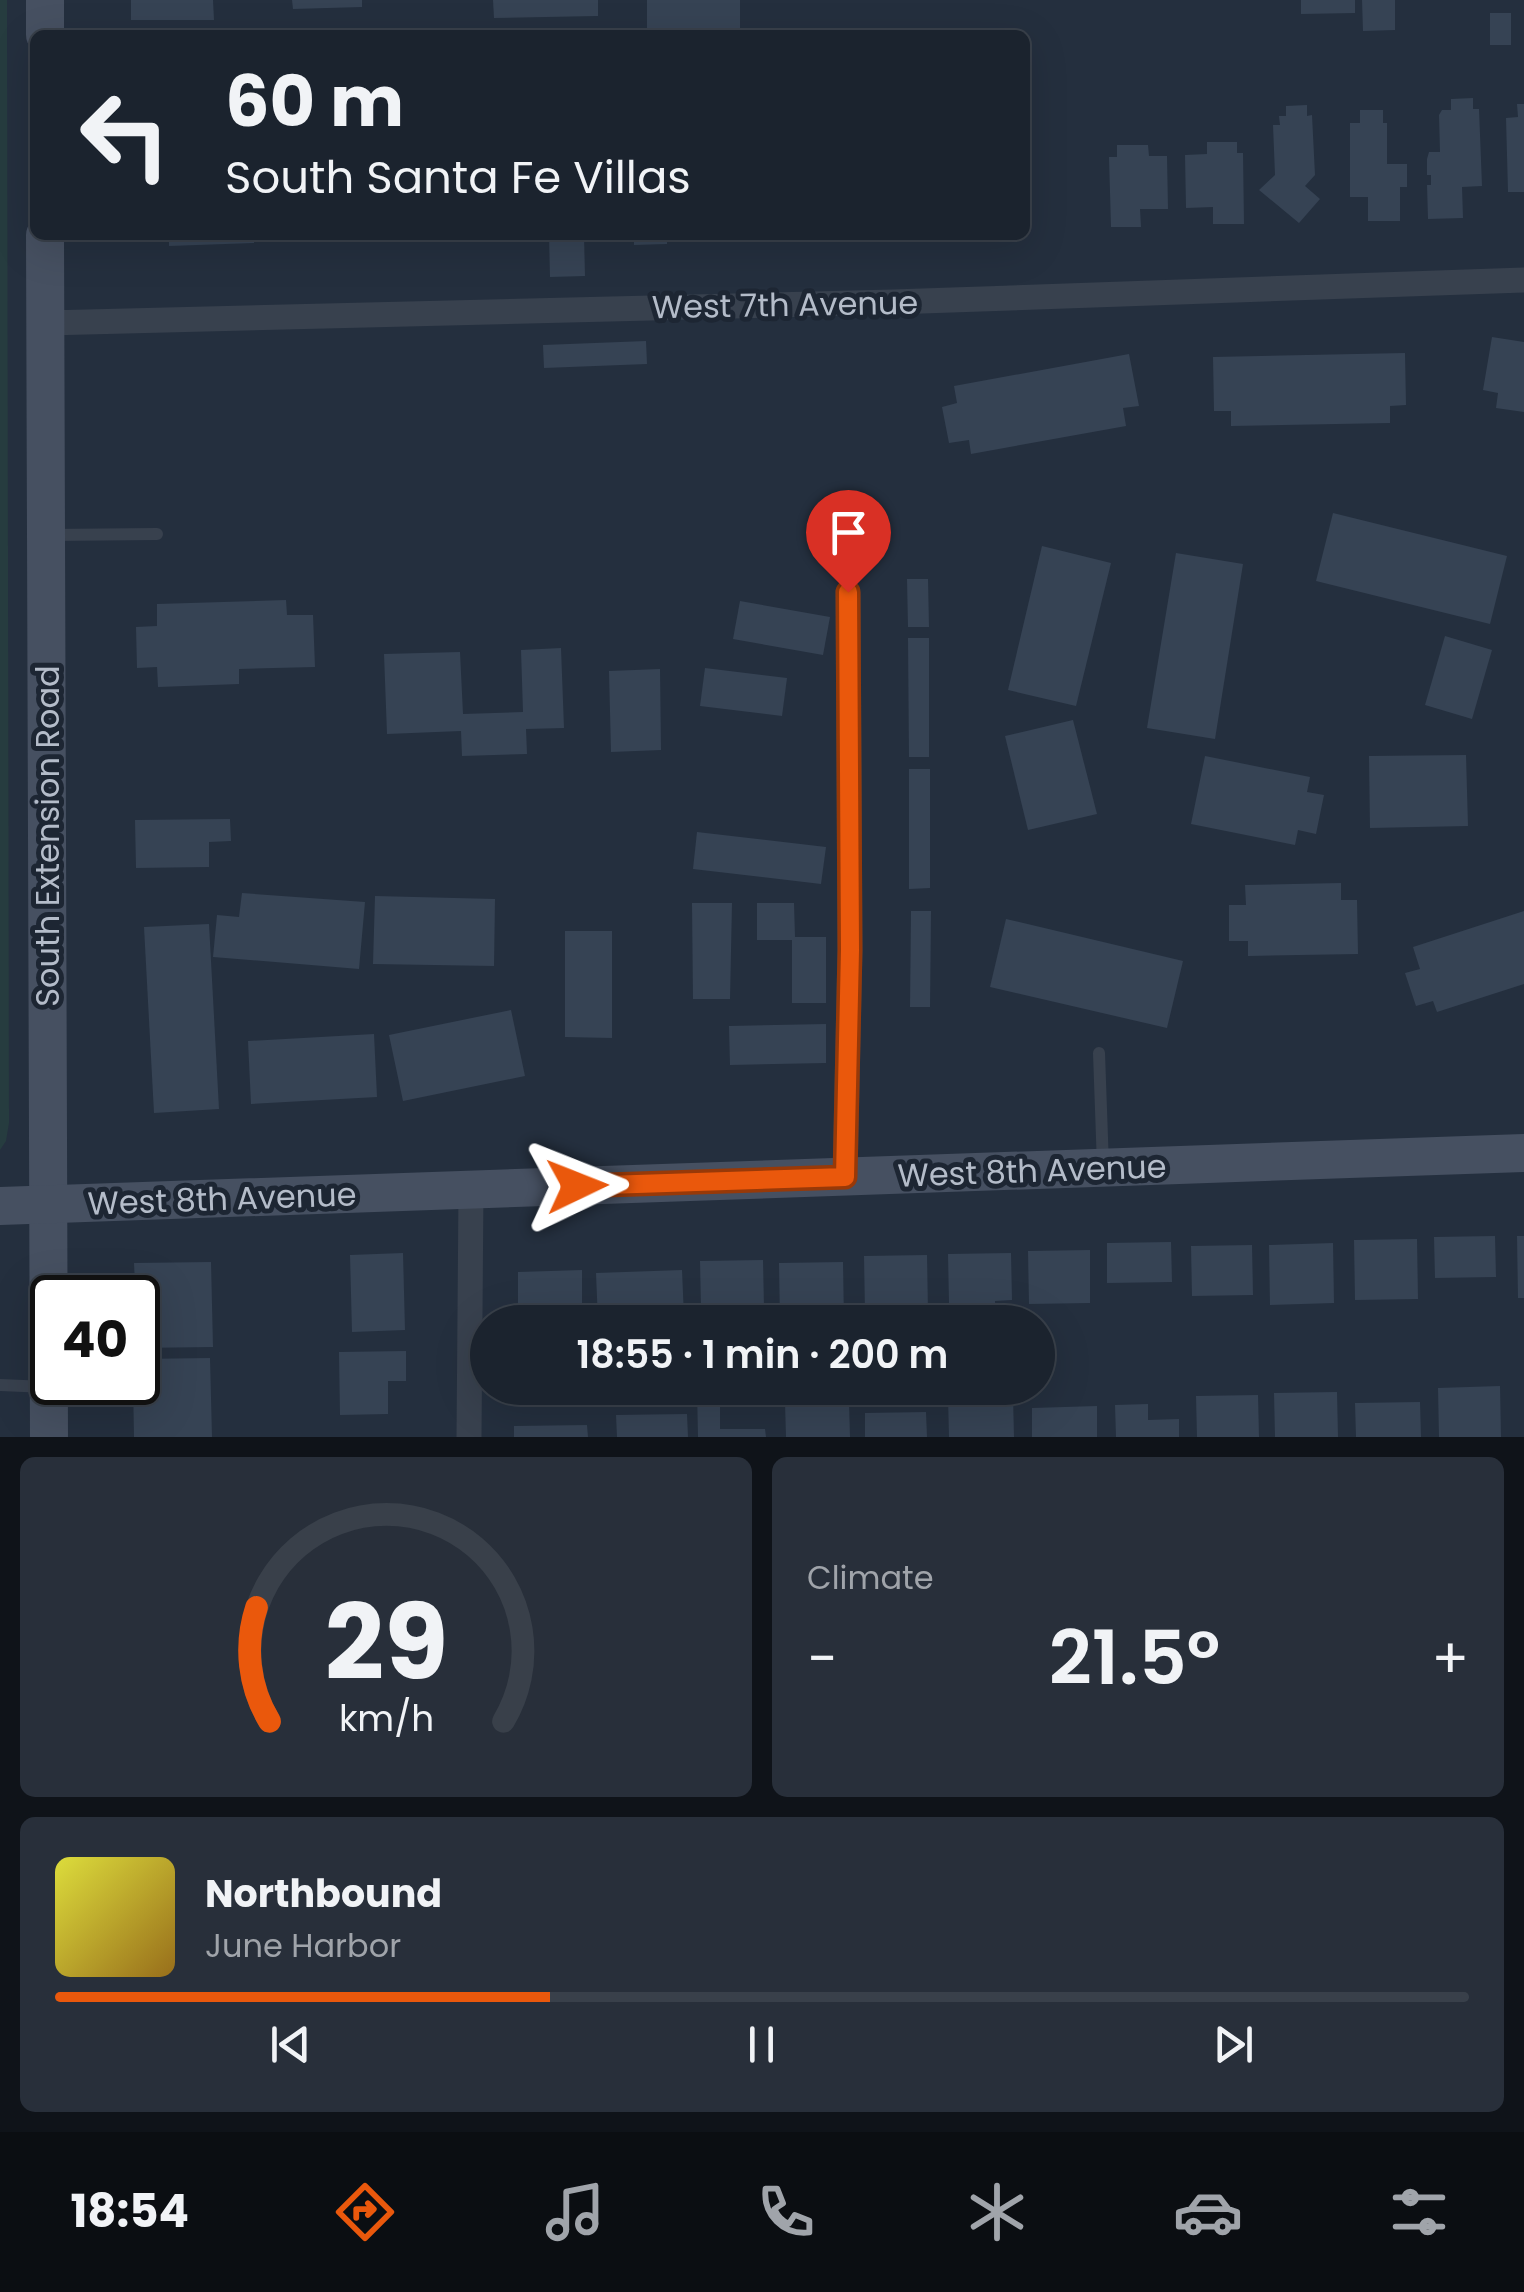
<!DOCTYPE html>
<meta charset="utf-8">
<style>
:root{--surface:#1b232e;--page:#282f3a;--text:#f1f3f6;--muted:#a0a4aa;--line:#39404a;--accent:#ea580c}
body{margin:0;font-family:Poppins,sans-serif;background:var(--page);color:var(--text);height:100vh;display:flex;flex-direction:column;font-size:38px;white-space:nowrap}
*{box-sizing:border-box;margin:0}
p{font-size:32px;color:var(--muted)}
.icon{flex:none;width:55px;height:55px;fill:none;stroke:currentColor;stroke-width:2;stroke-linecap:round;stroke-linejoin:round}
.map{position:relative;height:1437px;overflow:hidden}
.drawer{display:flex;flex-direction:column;gap:20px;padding:20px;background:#0f1319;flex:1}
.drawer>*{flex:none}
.top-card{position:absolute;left:30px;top:30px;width:1000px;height:210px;border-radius:15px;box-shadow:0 10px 40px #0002,0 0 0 2px var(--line);background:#1b232e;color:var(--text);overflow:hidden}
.speed{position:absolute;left:30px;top:1275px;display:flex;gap:20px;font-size:50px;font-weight:700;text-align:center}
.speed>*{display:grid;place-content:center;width:130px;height:130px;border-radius:50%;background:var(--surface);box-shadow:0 10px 40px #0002,0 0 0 2px var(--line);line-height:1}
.speed .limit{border:5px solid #111;border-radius:15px;background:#fff;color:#111}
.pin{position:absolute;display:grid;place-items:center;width:85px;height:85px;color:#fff;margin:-102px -42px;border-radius:50% 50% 50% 0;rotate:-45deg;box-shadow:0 0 10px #0007}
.pin .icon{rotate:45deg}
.me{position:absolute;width:110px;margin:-55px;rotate:88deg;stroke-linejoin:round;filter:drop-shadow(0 0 8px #0008)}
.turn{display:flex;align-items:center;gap:35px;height:210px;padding:0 30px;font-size:45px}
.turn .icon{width:130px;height:130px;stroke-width:2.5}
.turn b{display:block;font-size:70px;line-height:85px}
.big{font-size:75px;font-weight:600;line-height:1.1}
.drawer .card{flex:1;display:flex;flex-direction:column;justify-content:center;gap:15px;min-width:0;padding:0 35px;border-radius:15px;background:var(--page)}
.drawer .dial{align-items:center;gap:0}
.dial svg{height:260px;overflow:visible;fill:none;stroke:var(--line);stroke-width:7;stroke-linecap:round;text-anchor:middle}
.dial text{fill:var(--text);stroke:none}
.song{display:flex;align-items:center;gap:30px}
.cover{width:120px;height:120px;border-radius:15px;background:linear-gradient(135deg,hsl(60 70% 55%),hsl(40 70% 35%))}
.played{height:10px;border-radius:5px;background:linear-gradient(90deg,var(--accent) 35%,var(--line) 35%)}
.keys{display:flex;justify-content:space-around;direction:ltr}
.heat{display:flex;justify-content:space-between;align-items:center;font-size:55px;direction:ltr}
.drawer .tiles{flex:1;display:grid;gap:20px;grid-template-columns:1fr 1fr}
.card:last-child{grid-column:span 2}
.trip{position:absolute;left:470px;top:1305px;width:585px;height:100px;border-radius:50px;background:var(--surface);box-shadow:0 10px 40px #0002,0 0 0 2px var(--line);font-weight:600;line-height:100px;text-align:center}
.tab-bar{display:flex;height:160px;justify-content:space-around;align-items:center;background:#0b0e12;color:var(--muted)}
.tab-bar .icon{width:70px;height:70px}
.tab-bar .on{color:var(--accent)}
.tab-bar b{font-size:45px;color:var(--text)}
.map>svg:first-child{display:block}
.green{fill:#263c3f}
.building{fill:#364354}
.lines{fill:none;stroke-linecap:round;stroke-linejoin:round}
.lane{stroke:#38414e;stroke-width:12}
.street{stroke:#38414e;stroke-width:25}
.secondary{stroke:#465061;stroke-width:38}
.route-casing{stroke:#983908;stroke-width:25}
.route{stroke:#ea580c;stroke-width:18}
.labels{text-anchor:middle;stroke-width:10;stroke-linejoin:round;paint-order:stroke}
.street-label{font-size:32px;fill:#b4bcc9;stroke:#1d2633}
</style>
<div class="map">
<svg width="1524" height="1437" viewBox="0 0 1524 1437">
<rect width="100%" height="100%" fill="#242f3e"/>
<polygon class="green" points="0,0 7,0 9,1123 6,1141 0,1150"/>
<g class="building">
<polygon points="131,0 213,0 214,20 131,20"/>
<polygon points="292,0 362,0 362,7 293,9"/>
<polygon points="493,0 598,0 598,16 494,18"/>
<polygon points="647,0 740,0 740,31 647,33"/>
<polygon points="1301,0 1355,0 1355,13 1301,14"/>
<polygon points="1362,0 1395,0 1395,30 1363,31"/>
<rect x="1490" y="13" width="21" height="32"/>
<polygon points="1473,98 1473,109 1479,109 1482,186 1462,187 1463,218 1428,219 1427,185 1431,185 1431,175 1427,175 1427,159 1429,152 1440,152 1439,115 1442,110 1451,110 1451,99"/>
<polygon points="1517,104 1524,104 1524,192 1508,192 1506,118 1518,117"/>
<polygon points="1307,105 1307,116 1312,115 1315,175 1305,186 1320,199 1299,223 1259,190 1275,175 1273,125 1280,125 1279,116 1286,116 1286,106"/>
<polygon points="1360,110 1383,110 1383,123 1387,123 1387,164 1407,164 1407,187 1400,187 1400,221 1368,221 1368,197 1350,197 1350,123 1360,123"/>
<polygon points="1207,142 1237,142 1237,153 1243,153 1244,224 1213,224 1213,207 1186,208 1185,155 1207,154"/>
<polygon points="1117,145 1148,145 1149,156 1167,156 1168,209 1140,209 1141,227 1111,227 1109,157 1117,157"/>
<polygon points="169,235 254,235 254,243 169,246"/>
<polygon points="549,235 584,235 585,276 550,277"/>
<polygon points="634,235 667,235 667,244 634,245"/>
<polygon points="1492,337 1524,342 1524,412 1496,408 1498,393 1483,390"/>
<polygon points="646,341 647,364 544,368 543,345"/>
<polygon points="1405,353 1406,405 1390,406 1390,423 1231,426 1231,411 1214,411 1213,357"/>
<polygon points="1129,354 1139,406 1123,408 1126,426 971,454 969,440 949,443 942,407 957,403 954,386"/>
<polygon points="1333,513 1507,556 1490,624 1316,581"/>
<polygon points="1042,546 1111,563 1076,706 1008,690"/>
<polygon points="1176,553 1243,564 1215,739 1147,728"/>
<polygon points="907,579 928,579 929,627 908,627"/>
<polygon points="286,600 287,615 313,615 315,667 239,669 239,684 158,687 157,667 137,668 136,627 157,626 157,604"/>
<polygon points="740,601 830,617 823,655 733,639"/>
<polygon points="1445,636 1492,650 1472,719 1425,705"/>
<polygon points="908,638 929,638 929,757 909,757"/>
<polygon points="561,648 564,728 526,729 527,754 462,756 461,731 387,734 384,654 460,652 463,714 523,712 521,650"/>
<polygon points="705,668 787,678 782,716 700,706"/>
<polygon points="660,669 661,750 611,752 609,671"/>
<polygon points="1073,720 1097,814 1028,830 1005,736"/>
<polygon points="1466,755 1468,826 1370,828 1369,756"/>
<polygon points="1205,756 1310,777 1307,792 1324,795 1316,834 1298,830 1295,845 1191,824"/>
<polygon points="909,769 930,769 930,888 909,889"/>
<polygon points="230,819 231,841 209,842 209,867 136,868 135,820"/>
<polygon points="697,832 826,847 821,884 693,869"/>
<polygon points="1341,883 1341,900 1357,900 1358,954 1248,956 1248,941 1229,941 1229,905 1246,905 1245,885"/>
<polygon points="242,893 365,902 359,969 213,957 217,915 239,917"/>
<polygon points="375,896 495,899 494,966 373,964"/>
<polygon points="692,903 732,903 730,999 693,999"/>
<polygon points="757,903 794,903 795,937 826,937 826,1003 792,1003 792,940 757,940"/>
<polygon points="911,911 931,911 930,1007 910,1007"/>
<polygon points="1524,911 1524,984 1437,1012 1433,1001 1416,1006 1405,973 1420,969 1413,947"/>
<polygon points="1006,919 1183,961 1167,1028 990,987"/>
<polygon points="209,924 219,1109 154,1113 144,927"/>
<polygon points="565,931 612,931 612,1038 565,1037"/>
<polygon points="511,1010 525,1076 403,1101 389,1035"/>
<polygon points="826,1024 826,1063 730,1065 729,1026"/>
<polygon points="374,1034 377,1097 251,1104 248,1041"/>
<polygon points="1495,1236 1496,1277 1435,1278 1434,1237"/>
<polygon points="1517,1236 1524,1236 1524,1298 1518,1298"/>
<polygon points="1417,1239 1418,1299 1355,1300 1354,1240"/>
<polygon points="1171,1242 1172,1282 1107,1283 1107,1243"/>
<polygon points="1333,1243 1334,1303 1270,1305 1269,1245"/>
<polygon points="1252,1245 1253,1295 1192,1296 1191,1246"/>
<polygon points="1090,1250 1090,1303 1029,1304 1028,1251"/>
<polygon points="403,1253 405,1330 352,1332 350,1255"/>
<polygon points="1011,1253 1012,1300 995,1301 996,1322 964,1322 964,1303 949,1303 948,1254"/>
<polygon points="927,1255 928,1312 865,1313 864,1256"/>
<polygon points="763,1260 764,1307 701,1308 700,1261"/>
<polygon points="211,1262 213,1347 138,1348 134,1263"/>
<polygon points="843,1262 844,1322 780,1322 779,1263"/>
<polygon points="582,1270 582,1322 518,1322 518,1272"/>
<polygon points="682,1270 684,1317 655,1318 655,1322 598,1322 596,1273"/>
<polygon points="406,1351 406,1381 388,1381 388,1414 340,1415 339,1352"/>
<polygon points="210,1358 212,1437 134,1437 133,1382 138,1382 138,1359"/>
<polygon points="1500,1386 1501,1437 1439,1437 1438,1388"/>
<polygon points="720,1389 720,1429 765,1429 766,1437 698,1437 697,1390"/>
<polygon points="1337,1392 1338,1437 1275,1437 1274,1393"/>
<polygon points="1258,1395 1259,1437 1197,1437 1196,1396"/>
<polygon points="1013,1396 1014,1437 949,1437 948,1397"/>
<polygon points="849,1402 850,1437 786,1437 785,1403"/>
<polygon points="1420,1402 1421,1437 1356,1437 1355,1403"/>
<polygon points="1148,1404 1148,1420 1179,1419 1179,1437 1116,1437 1115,1405"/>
<polygon points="1097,1406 1097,1437 1032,1437 1032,1408"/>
<polygon points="926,1412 927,1437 865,1437 865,1413"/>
<polygon points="687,1414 688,1437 617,1437 616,1415"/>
<polygon points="587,1425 588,1437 514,1437 514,1426"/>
</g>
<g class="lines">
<g class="lane">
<polyline points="49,535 157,534"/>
<polyline points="1099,1053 1103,1166"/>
<polyline points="0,1385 47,1387"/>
</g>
<g class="street">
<polyline points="46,323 893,302 1524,280"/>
<polyline points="845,1177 850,950 848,593"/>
<polyline points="469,1437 471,1190"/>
</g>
<g class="secondary">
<polyline points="45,0 45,35"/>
<polyline points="45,235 49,1437"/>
<polyline points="0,1206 1524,1153"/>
</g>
</g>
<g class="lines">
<defs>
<polyline id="route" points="577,1186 845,1177 850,950 848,592"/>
</defs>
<use href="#route" class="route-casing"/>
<use href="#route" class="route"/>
</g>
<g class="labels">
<g class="street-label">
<text transform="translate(785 305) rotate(-1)" y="11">West 7th Avenue</text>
<text transform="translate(48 836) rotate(-90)" y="11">South Extension Road</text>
<text transform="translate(1032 1171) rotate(-2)" y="11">West 8th Avenue</text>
<text transform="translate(222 1199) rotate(-2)" y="11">West 8th Avenue</text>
</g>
</g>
</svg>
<div class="speed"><div class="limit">40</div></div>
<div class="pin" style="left:848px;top:592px;background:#d93025"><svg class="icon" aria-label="arrive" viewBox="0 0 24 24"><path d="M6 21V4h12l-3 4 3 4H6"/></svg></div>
<svg class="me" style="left:577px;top:1186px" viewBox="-20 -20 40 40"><path d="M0-17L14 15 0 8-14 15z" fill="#ea580c" stroke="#fff" stroke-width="4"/></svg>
<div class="trip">18:55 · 1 min · 200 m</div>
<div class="top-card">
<div class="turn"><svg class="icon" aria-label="left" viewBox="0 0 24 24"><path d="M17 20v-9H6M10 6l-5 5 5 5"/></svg><div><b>60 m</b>South Santa Fe Villas</div></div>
</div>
</div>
<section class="drawer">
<div class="tiles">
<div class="card dial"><svg viewBox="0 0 100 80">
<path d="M14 69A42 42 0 1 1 86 69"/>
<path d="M14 69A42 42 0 0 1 10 34" stroke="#ea580c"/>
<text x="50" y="56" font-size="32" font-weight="700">29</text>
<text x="50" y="72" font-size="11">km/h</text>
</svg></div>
<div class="card"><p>Climate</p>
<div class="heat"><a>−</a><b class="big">21.5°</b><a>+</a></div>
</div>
<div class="card">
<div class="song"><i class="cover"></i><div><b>Northbound</b><p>June Harbor</p></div></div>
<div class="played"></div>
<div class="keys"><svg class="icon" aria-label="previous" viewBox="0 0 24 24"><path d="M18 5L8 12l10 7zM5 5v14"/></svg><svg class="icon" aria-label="pause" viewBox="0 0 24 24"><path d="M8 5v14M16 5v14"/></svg><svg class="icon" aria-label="next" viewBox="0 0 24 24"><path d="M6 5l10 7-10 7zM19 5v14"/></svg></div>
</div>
</div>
</section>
<nav class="tab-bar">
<b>18:54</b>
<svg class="icon on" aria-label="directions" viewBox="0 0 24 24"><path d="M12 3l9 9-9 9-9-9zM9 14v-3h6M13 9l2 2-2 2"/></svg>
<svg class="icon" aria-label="music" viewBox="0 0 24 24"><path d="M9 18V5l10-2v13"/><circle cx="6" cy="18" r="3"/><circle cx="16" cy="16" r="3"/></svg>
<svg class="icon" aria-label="phone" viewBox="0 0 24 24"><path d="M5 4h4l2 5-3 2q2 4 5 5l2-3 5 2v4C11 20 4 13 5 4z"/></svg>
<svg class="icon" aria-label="climate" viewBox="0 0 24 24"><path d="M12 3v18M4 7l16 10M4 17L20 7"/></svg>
<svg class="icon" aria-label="car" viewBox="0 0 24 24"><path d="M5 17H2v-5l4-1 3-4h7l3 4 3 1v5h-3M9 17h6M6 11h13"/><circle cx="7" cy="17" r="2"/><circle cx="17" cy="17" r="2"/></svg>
<svg class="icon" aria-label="filters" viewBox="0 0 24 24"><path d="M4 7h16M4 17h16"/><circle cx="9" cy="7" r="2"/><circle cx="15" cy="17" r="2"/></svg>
</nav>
